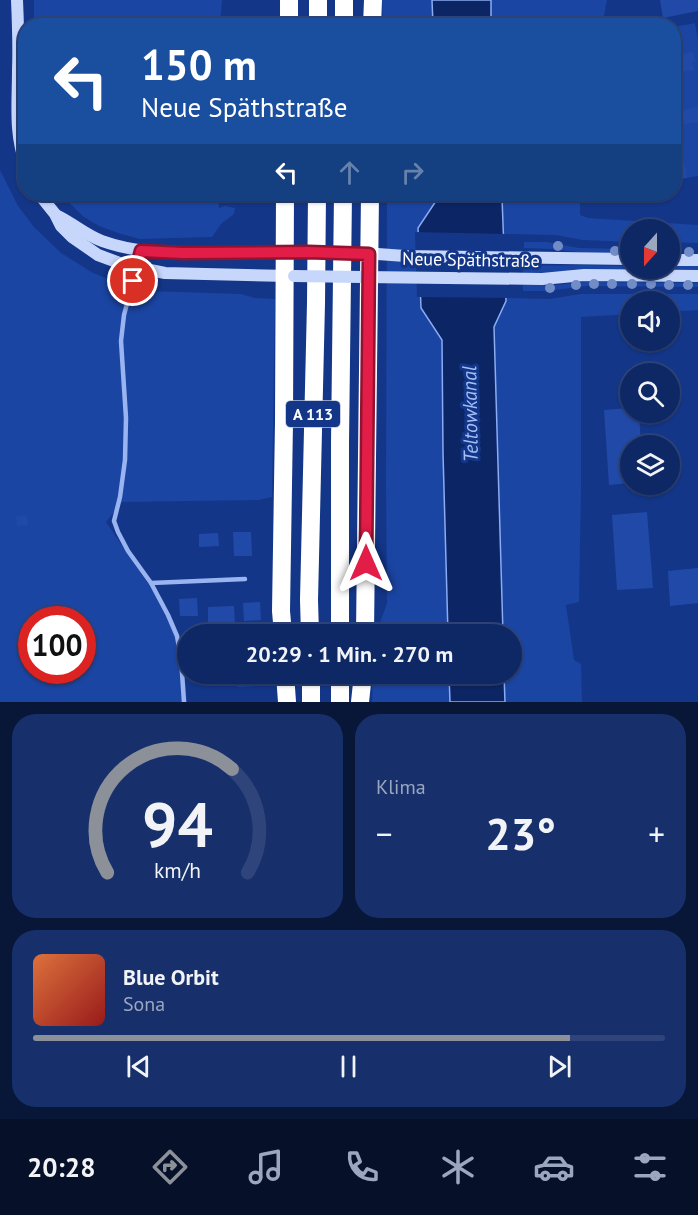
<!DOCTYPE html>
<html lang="de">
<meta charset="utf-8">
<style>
:root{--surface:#0e2866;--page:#17306c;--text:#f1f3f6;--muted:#9ba6bf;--line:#2e447a;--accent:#8c9099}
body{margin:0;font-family:"PT Sans",sans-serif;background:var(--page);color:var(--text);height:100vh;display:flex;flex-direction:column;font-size:22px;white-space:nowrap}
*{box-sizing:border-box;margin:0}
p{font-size:20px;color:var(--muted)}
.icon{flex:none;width:33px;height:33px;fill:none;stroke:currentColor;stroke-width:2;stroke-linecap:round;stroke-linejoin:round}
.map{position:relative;height:702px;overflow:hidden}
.drawer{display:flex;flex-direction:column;gap:12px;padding:12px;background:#081638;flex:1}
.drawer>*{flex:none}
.hud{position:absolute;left:18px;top:18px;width:663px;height:183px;border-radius:24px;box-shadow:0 2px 4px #0004,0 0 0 2px var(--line);background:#1a4fa0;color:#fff;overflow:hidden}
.needle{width:39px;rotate:201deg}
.fabs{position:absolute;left:620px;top:219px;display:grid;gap:12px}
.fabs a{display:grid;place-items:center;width:60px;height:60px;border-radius:50%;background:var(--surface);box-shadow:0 2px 4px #0004,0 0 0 2px var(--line);font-size:30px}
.speed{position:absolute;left:18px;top:606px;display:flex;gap:12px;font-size:30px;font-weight:700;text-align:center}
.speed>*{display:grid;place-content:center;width:78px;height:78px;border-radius:50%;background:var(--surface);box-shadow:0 2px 4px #0004,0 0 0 2px var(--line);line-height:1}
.speed .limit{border:9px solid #d22;background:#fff;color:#111}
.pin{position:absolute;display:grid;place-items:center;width:51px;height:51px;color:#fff;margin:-26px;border:3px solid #fff;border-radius:50%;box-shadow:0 2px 6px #0007}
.me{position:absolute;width:66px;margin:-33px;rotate:0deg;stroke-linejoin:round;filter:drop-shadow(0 0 4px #0008)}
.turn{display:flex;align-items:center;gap:21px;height:126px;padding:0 24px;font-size:27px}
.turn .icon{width:78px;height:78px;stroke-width:2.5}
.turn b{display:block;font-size:42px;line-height:51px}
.lanes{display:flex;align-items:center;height:57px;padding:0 24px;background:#0003;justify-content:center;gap:30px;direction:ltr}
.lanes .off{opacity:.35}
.big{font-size:45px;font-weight:700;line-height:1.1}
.drawer .widget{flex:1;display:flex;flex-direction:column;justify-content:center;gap:9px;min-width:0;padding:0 21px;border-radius:24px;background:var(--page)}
.drawer .dial{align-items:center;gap:0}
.dial svg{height:156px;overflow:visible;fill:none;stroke:var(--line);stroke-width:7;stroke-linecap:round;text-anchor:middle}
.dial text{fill:var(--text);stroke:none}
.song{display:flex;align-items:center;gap:18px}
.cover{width:72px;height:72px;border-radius:9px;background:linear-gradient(135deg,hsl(20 70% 55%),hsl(0 70% 35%))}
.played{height:6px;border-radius:3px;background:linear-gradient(90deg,var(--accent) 85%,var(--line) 85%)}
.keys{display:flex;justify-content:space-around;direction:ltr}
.heat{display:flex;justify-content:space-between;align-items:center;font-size:33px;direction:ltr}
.drawer .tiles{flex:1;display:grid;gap:12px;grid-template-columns:1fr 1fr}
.widget:last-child{grid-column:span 2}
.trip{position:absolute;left:177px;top:624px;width:345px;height:60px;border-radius:30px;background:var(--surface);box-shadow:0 2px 4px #0004,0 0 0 2px var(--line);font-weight:700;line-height:60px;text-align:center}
.menu{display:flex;height:96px;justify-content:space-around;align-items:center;background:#061029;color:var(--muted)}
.menu .icon{width:42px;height:42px}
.menu .active{color:var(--accent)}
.menu b{font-size:27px;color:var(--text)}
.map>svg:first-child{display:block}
.green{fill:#1b45a3;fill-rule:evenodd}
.water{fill:#0c2565;stroke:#8bacf3;stroke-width:1.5}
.pier{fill:#133688}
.building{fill:#214aa8}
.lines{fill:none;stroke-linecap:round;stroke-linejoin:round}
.lane{stroke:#99b4f0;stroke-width:4.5}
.secondary{stroke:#c7d6fb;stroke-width:12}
.highway{stroke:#fff;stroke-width:18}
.secondary-bridge{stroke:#c7d6fb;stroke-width:12}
.tree{fill:#728cc7}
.route-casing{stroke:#92132f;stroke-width:15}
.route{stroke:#e11d48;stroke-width:10}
.labels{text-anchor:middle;stroke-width:6;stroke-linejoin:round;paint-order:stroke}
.shield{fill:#133688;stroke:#b8c3db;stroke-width:1.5}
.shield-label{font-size:16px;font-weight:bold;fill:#fff}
.street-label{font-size:18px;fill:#fff;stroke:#133688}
.water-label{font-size:20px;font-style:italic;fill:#a5bff7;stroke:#133688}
</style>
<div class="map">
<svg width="698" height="702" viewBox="0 0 698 702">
<rect width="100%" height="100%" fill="#133688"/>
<g class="green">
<polygon points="34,0 222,0 220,25 34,25"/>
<polygon points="382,0 432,0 433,25 383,25"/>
<polygon points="491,0 607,0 602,26 491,25"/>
<polygon points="695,23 698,40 698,176 674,180 674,27"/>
<path d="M0 170 18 206 34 227 61 253 93 273 125 285 149 291 241 294 255 298 275 299 272 497 259 500 122 502 106 522 160 601 182 647 187 702H0ZM32 620H82V670H32Z"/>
<polygon points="60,194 218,194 219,208 225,206 235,208 234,214 221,224 212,237 140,239 121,234 99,226 84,217"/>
<polygon points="387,194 438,194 438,198 418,229 421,308 442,340 443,453 448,634 376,634 387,603 386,482"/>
<polygon points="500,194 603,194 580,198 580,215 588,218 698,225 698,243 669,242 669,230 630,230 630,242 583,240 555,235 504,234 502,198"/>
<polygon points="524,242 547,242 579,248 630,249 630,253 587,253 551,249 524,248"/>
<polygon points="583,265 630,266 630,268 669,268 669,266 698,266 698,271 523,273 523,266"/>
<polygon points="584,282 698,283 698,287 588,286 546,291 523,291 523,285 555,285"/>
<polygon points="581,294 698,294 698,310 669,312 669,302 630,302 630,314 581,317 581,489 579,602 566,605 574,660 581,664 582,702 505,702 504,674 512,674 512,634 503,634 494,327 506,302 506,298 549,299"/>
<polygon points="373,674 449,674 450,702 372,702"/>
</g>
<g class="water">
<polygon points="432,0 491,0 491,25 433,25"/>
<polygon points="438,194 500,194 502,198 506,301 494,327 503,634 448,634 443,453 442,340 421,308 418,228 438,198"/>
<polygon points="449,674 504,674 505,702 450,702"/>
</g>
<polygon class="pier" points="415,232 507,234 509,298 417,297"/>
<g class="building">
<polygon points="660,0 698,0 698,11 663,18"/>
<polygon points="693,52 695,61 692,62 694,70 677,73 674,55"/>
<polygon points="698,107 698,122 684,124 681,110"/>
<polygon points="683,156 687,178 674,180 674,158"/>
<polygon points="630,408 630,412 639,412 641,446 630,446 630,483 609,485 604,410"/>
<polygon points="647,512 653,588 617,590 612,515"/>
<polygon points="27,515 28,525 17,526 16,516"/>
<polygon points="233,532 251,532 252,556 234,556"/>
<polygon points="218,533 219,546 199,547 199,534"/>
<polygon points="698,568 698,603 670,606 668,571"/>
<polygon points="197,598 198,616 180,616 179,599"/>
<polygon points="260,602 261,620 244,621 243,603"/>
<polygon points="234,606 235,625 208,626 208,607"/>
<polygon points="237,674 258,674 258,686 238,687"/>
</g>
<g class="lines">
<g class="lane">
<polyline points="141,251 124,315 121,341 126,418 125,460 120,497 114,521 118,532 128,551 151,583 168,615 177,636 181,658 184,702"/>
<polyline points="151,583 245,579"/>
</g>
<g class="secondary">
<path d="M17 0C18 23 19 46 18 70 18 105 14 132 26 166"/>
<polyline points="39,194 55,214 61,226 72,237 98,255 125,265 165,273 289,276"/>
<path d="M58 216C74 224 86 235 102 241 135 253 169 253 203 253 232 253 261 252 291 252"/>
<polyline points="364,253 405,256 630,259"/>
<polyline points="669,260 698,260"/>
<polyline points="363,277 542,279 584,275 698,276"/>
</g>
<g class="highway">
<polyline points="289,26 289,0"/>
<polyline points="318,26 318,0"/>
<polyline points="344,26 344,0"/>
<polyline points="372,26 373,0"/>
<polyline points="283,634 281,611 284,422 285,194"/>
<polyline points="310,634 309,600 316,303 317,194"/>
<polyline points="340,634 340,443 343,194"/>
<polyline points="365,634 370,194"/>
<polyline points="285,674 287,702"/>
<polyline points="311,674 311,702"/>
<polyline points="340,702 340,674"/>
<polyline points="360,702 363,674"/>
</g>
<g class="secondary-bridge">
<polyline points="294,252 363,253"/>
<polyline points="294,276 362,277"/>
</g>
</g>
<g class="tree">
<circle cx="558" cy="246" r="5"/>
<circle cx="615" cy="251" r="5"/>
<circle cx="689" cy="252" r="5"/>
<circle cx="594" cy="284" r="5"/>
<circle cx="612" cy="284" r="5"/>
<circle cx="632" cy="284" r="5"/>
<circle cx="651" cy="284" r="5"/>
<circle cx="576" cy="285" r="5"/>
<circle cx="669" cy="285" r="5"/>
<circle cx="688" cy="285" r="5"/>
<circle cx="550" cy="288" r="5"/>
</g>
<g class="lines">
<defs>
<polyline id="route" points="133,281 141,251 183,253 308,252 369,254 366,563"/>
</defs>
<use href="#route" class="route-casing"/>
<use href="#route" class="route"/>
</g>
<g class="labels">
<rect class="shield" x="286" y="401" width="54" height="26" rx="4.5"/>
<g class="shield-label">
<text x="313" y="420">A 113</text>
</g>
<g class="street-label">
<text transform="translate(471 260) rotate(1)" y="6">Neue Späthstraße</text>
</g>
<g class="water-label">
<text transform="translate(470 414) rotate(-91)" y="7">Teltowkanal</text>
</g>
</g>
</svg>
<div class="fabs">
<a><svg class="needle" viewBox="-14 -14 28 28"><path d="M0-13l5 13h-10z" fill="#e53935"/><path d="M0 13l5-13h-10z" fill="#9ba6bf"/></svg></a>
<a><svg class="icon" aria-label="sound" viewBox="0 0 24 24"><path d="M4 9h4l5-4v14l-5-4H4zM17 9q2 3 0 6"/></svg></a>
<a><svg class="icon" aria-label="search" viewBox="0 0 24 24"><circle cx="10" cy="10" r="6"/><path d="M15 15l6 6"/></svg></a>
<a><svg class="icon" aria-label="layers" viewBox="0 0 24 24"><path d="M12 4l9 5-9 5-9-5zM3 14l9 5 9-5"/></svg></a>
</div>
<div class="speed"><div class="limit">100</div></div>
<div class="pin" style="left:133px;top:281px;background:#d93025"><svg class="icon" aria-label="arrive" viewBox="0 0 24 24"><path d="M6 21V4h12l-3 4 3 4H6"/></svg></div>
<svg class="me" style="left:366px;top:563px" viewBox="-20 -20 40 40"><path d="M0-17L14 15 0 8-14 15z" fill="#e11d48" stroke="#fff" stroke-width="4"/></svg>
<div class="trip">20:29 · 1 Min. · 270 m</div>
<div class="hud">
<div class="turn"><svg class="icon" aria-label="left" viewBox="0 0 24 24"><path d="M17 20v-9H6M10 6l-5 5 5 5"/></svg><div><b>150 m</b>Neue Späthstraße</div></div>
<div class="lanes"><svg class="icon" aria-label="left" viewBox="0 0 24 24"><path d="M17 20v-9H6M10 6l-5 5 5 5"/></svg><svg class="icon off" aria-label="ahead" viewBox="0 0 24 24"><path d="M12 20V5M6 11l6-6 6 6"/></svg><svg class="icon off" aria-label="right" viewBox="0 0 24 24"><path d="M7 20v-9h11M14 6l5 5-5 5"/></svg></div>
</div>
</div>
<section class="drawer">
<div class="tiles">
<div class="widget dial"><svg viewBox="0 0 100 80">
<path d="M14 69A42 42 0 1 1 86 69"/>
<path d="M14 69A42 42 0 0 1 78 16" stroke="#8c9099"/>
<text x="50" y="56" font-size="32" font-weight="700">94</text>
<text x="50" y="72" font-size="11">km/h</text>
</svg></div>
<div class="widget"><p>Klima</p>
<div class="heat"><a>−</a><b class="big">23°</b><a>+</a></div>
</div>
<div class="widget">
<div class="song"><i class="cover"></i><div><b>Blue Orbit</b><p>Sona</p></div></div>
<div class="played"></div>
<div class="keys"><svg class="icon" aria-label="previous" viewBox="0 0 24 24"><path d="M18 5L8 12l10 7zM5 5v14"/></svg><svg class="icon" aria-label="pause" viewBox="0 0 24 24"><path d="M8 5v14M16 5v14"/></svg><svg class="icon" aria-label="next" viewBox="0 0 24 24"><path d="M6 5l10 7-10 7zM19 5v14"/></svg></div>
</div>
</div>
</section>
<nav class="menu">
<b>20:28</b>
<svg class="icon active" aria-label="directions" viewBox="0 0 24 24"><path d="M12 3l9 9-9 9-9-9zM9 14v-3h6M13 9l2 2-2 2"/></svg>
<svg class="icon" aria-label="music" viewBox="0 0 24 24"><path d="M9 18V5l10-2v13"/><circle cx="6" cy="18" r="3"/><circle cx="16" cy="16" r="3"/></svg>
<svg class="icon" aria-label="phone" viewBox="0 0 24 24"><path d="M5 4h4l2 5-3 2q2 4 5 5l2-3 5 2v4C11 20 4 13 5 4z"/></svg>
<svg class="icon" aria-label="climate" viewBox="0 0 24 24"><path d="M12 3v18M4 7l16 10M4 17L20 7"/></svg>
<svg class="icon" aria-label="car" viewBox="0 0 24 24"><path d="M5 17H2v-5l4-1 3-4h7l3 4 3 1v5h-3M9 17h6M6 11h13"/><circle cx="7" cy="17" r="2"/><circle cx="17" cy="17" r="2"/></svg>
<svg class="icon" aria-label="filters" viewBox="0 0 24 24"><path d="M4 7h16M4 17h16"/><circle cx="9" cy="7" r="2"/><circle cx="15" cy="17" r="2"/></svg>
</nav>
